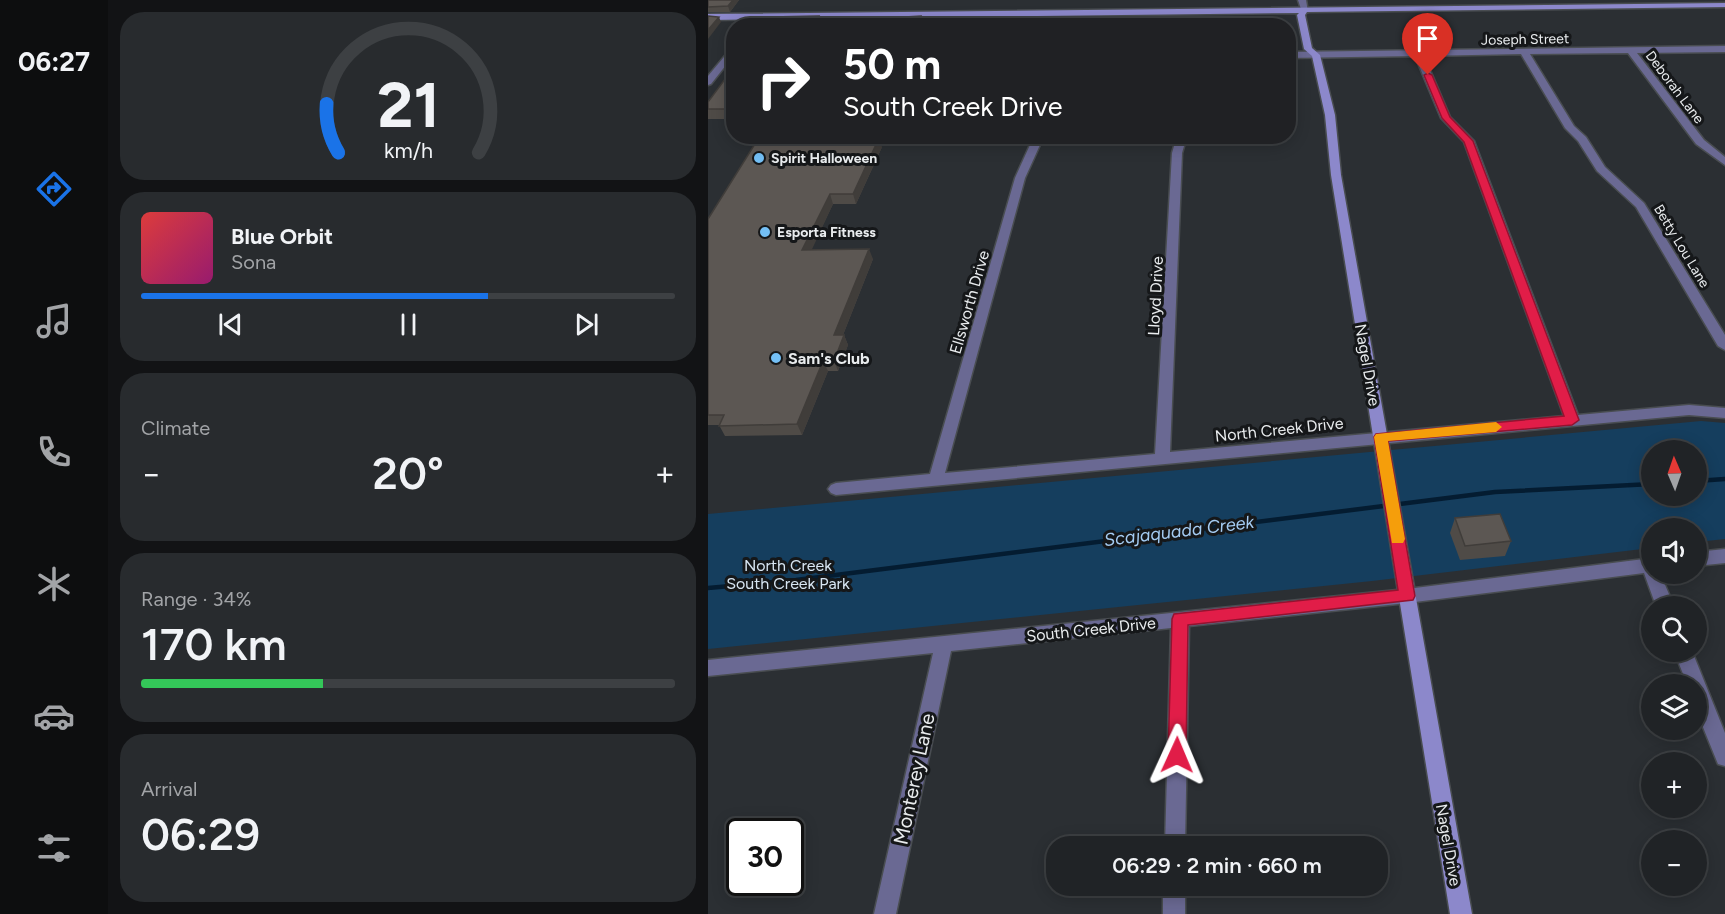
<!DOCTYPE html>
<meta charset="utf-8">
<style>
:root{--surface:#202326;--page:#282b2e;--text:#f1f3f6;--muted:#a2a4a7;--line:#3d4043;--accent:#1a73e8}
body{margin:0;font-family:Figtree,sans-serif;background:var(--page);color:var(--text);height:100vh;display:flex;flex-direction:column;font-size:22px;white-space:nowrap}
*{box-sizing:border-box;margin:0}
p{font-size:20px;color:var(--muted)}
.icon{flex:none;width:33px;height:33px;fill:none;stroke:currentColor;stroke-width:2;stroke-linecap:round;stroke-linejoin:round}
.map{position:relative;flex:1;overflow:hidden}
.panel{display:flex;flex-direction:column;gap:12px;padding:12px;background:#121315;width:600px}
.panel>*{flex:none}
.top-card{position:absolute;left:18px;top:18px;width:570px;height:126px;border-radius:24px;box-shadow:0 3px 15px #0003,0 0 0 2px var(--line);background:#202124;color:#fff;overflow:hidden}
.needle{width:39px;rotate:358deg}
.buttons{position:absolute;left:933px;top:440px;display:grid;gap:12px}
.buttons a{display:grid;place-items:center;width:66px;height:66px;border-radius:50%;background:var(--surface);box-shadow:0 3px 15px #0003,0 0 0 2px var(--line);font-size:30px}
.speed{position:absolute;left:18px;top:818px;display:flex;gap:12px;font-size:30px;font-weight:700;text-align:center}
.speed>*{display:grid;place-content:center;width:78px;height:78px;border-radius:50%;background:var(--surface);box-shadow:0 3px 15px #0003,0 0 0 2px var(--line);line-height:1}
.speed .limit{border:3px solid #111;border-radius:9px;background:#fff;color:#111}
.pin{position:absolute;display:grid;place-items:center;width:51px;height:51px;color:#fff;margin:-62px -26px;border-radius:50% 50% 50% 0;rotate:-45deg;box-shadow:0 0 6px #0007}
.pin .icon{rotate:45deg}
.me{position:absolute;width:66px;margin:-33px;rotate:1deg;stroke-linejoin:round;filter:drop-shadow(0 0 4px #0008)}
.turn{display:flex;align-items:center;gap:21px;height:126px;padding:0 18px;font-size:27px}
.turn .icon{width:78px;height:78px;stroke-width:2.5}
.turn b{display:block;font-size:42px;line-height:51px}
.big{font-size:45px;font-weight:600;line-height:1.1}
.panel .widget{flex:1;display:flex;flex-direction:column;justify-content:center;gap:9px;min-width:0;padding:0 21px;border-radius:24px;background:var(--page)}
.panel .dial{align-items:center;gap:0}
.dial svg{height:156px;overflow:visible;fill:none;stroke:var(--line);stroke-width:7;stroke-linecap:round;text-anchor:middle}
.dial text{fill:var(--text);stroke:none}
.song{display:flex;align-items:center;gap:18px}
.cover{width:72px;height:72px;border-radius:9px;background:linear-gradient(135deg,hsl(0 70% 55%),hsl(320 70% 35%))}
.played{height:6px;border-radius:3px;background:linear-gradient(90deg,var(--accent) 65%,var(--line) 65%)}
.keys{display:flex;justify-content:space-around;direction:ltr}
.heat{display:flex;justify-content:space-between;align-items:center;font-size:33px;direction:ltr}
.charge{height:9px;border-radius:4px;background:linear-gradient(90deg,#34c759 34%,var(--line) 0)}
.trip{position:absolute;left:338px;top:836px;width:342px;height:60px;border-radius:24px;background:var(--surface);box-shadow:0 3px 15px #0003,0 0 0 2px var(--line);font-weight:600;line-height:60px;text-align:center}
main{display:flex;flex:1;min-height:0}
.tabs{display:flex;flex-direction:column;width:108px;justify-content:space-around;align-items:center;background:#0d0e0f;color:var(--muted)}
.tabs .icon{width:42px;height:42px}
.tabs .current{color:var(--accent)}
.tabs b{font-size:27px;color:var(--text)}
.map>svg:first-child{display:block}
.green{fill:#153e5e;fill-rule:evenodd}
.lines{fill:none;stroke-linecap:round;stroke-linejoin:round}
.stream{stroke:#041c31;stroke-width:4.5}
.street-casing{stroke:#494d51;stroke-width:3}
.secondary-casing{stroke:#494d51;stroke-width:3}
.street{fill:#6a6993;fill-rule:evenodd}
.secondary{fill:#8c88cb;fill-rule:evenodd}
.wall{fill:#4f4b47}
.shaded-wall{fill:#403d3a}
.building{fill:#5c5753;stroke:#403d3a;stroke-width:1.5}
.route{fill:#e11d48;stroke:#92132f;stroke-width:1.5}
.slow{fill:#f59e0b}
.poi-dot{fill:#74c0f6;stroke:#151719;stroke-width:2}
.labels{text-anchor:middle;stroke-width:6;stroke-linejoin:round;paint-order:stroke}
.far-street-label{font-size:14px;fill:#e9ecee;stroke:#151719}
.far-poi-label{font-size:14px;font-weight:bold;fill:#e9ecee;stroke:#151719;text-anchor:start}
.street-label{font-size:16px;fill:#e9ecee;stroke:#151719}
.poi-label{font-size:16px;font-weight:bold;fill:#e9ecee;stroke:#151719;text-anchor:start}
.park-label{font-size:16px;fill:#d8e6f3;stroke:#151719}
.water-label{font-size:18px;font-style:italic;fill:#a4ccf3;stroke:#151719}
.near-street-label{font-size:20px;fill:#e9ecee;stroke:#151719}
</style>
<main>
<nav class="tabs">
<b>06:27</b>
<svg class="icon current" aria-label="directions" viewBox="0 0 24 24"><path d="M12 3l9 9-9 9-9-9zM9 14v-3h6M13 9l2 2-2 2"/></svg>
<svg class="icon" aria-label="music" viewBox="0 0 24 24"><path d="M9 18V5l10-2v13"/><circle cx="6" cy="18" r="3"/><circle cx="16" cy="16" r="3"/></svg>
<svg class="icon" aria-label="phone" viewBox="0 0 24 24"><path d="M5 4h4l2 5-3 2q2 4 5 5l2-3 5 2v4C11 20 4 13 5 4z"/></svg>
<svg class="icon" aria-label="climate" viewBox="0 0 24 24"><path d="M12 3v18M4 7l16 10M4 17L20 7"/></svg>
<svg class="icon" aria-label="car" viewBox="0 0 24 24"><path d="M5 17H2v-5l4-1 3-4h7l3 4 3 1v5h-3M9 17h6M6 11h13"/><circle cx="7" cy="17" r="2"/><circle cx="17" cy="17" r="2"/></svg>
<svg class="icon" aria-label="filters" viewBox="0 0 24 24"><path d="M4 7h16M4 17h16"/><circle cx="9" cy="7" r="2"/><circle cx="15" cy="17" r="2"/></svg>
</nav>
<section class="panel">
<div class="widget dial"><svg viewBox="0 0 100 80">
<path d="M14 69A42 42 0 1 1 86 69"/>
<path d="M14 69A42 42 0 0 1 8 44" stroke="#1a73e8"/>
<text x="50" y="56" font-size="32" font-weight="700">21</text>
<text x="50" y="72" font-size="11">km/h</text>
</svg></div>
<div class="widget">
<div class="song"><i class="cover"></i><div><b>Blue Orbit</b><p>Sona</p></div></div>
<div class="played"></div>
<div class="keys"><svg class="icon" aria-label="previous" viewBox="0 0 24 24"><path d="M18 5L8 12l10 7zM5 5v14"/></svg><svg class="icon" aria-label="pause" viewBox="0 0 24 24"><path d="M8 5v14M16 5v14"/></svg><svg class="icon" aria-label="next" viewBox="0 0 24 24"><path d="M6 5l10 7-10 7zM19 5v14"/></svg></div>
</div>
<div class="widget"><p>Climate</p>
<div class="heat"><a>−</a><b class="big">20°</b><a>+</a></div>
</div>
<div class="widget"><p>Range · 34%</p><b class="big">170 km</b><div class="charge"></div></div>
<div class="widget"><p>Arrival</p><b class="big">06:29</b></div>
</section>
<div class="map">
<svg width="1017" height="914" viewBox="0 0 1017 914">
<rect width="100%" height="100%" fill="#2b2f33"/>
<path class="green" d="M993 421 1017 423V539L989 542 988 528H944L943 548 664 581 0 649V514ZM944 450H988V495H944Z"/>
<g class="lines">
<g class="stream">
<polyline points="988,481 1017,479"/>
<polyline points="0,588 88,580 787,492 944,484"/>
</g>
<defs>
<g id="street">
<polygon points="590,0 598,0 600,12 594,12"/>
<polygon points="238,12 245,14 240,26 232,26"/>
<polygon points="141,13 148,15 143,26 134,26"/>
<polygon points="46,14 53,16 47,26 38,26"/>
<polygon points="26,45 26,55 3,84 0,85 0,76"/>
<polygon points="1017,46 1017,52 929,53 996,140 1017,157 1017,165 988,144 920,53 822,54 866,126 878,137 897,167 936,203 1017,335 1017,350 1010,346 928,207 889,171 870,141 857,128 813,54 716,56 742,117 766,141 870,415 981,405 1017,408 1017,418 981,415 128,495 123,493 120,489 123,485 128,483 222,474 307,178 326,136 336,136 317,178 237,473 447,454 464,153 469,136 479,136 474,153 462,452 856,416 756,142 733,118 707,56 580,58 580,52"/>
<polygon points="1017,549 1017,563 988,566 988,552"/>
<polygon points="944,558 944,573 952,573 966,606 948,606 936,573 699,603 481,626 477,846 457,846 463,628 243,651 188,914 166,914 225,653 0,676 0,660 699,589"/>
<polygon points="966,651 984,651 1017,733 1017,766 1010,764 988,710 988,684 979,684"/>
<rect x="455" y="885" width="22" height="29"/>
</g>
<polygon id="secondary" points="1017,3 1017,7 599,12 597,15 604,48 612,55 627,115 633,175 764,914 742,914 623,175 617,115 604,56 596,49 589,15 591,13 0,20 0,14"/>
</defs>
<use href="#street" class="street-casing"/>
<use href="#secondary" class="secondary-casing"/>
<use href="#street" class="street"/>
<use href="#secondary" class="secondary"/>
</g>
<g class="wall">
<polygon points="0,0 31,0 22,12 0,12"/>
<polygon points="26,67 26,119 0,119 0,102"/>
<polygon points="174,147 148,204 125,204 103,250 165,259 135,335 136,335 140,345 130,371 120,371 94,435 17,436 11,425 0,425 0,219"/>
<polygon points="747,518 803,541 797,556 752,560 742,533"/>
</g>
<g class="shaded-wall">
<polygon points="25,0 31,0 22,12 20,6"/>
<polygon points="111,16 114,26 106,26"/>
<polygon points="213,16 215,24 214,26 209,26"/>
<polygon points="11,17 13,22 0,39 0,30"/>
<polygon points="173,17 175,24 175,26 169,26"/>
<polygon points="171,138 174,147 148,204 145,194"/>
<polygon points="122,194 125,204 99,260 94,250"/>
<polygon points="161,249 165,259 131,345 126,335"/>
<polygon points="136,335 140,345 130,371 126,361"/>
<polygon points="115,361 120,371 94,435 89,424"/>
</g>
<g class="building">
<polygon points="0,0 25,0 20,6 0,7"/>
<polygon points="0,16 11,17 0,30"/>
<polygon points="111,16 106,26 55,26 62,17"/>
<polygon points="213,16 209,26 193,26 197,17"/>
<polygon points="158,17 173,17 169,26 153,26"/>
<polygon points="26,67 26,109 0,109 0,102"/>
<polygon points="171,138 145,194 122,194 94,250 161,249 126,335 136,335 126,361 115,361 89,424 11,426 16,415 0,415 0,219 50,139"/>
<polygon points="792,514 803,541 757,546 747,518"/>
</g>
<polygon class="route" points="720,73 724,75 742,117 765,141 871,420 864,425 680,441 707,596 705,600 480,625 478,755 475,761 469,764 463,761 460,755 464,619 466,614 690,590 666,437 668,434 856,416 756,142 734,118 716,75"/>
<polygon class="slow" points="788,422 794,427 788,432 680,441 697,539 695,543 684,543 666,437 668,434"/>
<g class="poi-dot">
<circle cx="51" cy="158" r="6"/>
<circle cx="57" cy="232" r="6"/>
<circle cx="68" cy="358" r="6"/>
</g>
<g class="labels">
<g class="far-street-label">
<text transform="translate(817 39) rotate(-1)" y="5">Joseph Street</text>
<text transform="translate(967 87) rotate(53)" y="5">Deborah Lane</text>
<text transform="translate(974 246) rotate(59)" y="5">Betty Lou Lane</text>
</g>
<g class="far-poi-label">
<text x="63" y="163">Spirit Halloween</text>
<text x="69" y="237">Esporta Fitness</text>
</g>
<g class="street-label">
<text transform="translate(447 296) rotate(-87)" y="6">Lloyd Drive</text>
<text transform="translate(261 302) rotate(-74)" y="6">Ellsworth Drive</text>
<text transform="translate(660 365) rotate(80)" y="6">Nagel Drive</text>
<text transform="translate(571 429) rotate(-6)" y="6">North Creek Drive</text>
<text transform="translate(383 629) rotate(-6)" y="6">South Creek Drive</text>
<text transform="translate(741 845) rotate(80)" y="6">Nagel Drive</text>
</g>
<g class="poi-label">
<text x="80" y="364">Sam's Club</text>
</g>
<g class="park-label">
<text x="80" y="571">North Creek<tspan x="80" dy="18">South Creek Park</tspan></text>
</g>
<g class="water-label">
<text transform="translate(471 531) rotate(-7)" y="6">Scajaquada Creek</text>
</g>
<g class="near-street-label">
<text transform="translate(206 779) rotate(-78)" y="7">Monterey Lane</text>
</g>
</g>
</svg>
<div class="buttons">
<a><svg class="needle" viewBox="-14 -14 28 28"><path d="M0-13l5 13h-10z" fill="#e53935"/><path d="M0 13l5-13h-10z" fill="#a2a4a7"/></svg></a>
<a><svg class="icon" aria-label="sound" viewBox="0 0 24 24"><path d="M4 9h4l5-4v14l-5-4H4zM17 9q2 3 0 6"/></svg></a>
<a><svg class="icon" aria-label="search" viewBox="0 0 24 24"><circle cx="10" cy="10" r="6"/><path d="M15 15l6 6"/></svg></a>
<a><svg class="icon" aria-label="layers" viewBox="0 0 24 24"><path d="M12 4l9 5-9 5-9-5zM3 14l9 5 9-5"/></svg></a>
<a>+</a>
<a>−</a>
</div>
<div class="speed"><div class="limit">30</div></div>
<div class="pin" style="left:720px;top:75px;background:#d93025"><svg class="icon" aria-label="arrive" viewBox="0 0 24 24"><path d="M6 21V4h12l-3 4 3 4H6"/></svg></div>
<svg class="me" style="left:469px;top:755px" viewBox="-20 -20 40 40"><path d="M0-17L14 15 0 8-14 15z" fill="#e11d48" stroke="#fff" stroke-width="4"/></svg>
<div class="trip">06:29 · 2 min · 660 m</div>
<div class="top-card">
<div class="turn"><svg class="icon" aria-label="right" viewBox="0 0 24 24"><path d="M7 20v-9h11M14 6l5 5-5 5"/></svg><div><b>50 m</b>South Creek Drive</div></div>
</div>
</div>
</main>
